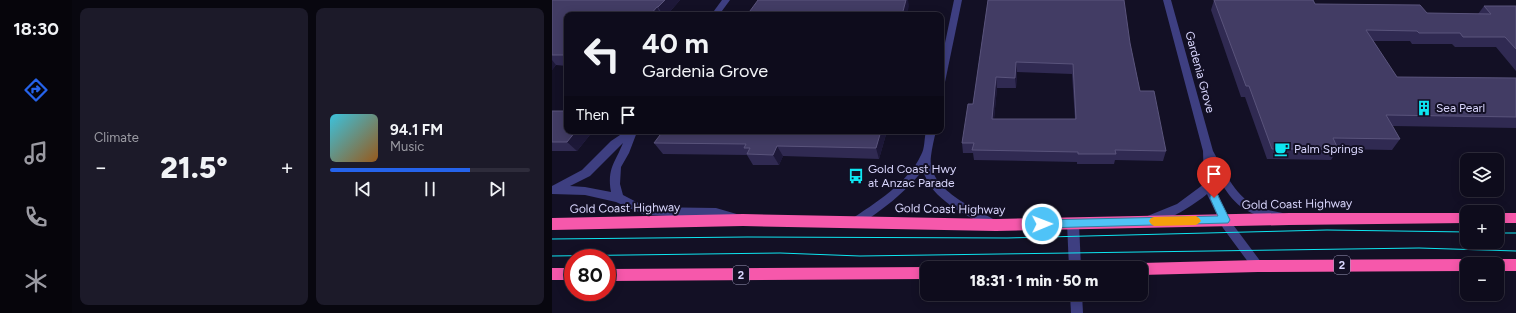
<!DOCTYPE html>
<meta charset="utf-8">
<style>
:root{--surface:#0e0c1c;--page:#1c1a29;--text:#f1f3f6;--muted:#9b9ba3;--line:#2e2c3b;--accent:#2563eb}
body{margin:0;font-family:Figtree,sans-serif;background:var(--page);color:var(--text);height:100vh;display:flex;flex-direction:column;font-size:15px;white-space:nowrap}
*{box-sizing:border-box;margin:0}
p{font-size:13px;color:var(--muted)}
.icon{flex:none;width:22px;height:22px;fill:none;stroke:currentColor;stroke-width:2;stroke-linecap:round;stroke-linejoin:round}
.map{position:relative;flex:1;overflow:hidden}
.side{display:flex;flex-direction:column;gap:8px;padding:8px;background:#08070f;width:480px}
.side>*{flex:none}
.banner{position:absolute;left:12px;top:12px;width:380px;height:122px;border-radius:8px;box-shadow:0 2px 10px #0003,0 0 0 1px var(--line);background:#0e0c1c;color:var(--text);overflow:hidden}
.buttons{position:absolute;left:908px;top:153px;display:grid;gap:8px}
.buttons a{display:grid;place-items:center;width:44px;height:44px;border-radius:8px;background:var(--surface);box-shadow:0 2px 10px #0003,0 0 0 1px var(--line);font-size:20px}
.speed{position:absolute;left:12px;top:249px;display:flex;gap:8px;font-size:20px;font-weight:700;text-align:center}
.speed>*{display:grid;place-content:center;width:52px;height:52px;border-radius:50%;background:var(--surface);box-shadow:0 2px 10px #0003,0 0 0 1px var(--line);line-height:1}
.speed .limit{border:6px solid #d22;background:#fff;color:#111}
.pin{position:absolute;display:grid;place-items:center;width:34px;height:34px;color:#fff;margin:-41px -17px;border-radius:50% 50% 50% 0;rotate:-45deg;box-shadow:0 0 4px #0007}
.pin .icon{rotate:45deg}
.me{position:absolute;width:44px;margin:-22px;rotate:89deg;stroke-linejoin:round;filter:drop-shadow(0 0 3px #0008)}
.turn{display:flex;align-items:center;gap:14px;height:84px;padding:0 12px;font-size:18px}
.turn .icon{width:52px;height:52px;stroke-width:2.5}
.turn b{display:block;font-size:28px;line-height:34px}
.then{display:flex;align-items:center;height:38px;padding:0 12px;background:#0003;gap:8px;font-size:15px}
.big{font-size:30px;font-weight:800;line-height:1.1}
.side .widget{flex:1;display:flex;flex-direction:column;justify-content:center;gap:6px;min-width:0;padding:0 14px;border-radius:8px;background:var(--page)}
.song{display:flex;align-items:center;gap:12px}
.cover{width:48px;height:48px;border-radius:6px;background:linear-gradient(135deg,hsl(190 70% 55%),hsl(30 70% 35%))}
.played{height:4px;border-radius:2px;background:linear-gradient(90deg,var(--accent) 70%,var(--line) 70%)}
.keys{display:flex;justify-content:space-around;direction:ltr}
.heat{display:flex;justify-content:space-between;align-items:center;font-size:22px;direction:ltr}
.side .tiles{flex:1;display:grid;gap:8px;grid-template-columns:repeat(2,1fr)}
.trip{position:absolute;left:368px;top:261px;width:228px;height:40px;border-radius:8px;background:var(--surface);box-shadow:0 2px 10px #0003,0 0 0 1px var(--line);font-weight:800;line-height:40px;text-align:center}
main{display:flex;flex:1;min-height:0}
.tabs{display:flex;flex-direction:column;width:72px;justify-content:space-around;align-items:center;background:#06050b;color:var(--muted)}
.tabs .icon{width:28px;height:28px}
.tabs .on{color:var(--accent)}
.tabs b{font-size:18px;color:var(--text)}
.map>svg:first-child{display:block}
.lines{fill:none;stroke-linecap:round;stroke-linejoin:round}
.minor{fill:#3e3f81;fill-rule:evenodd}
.highway{fill:#f658ab;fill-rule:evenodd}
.tram{stroke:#0ee6f1;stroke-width:1}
.wall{fill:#302a52;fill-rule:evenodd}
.shaded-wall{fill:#1d1838}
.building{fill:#423c64;stroke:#5a547c;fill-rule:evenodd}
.route{fill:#4fc3f7;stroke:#337fa1}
.slow{fill:#f59e0b}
.labels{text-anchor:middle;stroke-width:4;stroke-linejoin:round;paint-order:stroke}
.shield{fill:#131025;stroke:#9e9bbc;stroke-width:1}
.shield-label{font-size:11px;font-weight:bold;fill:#d9d6fd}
.street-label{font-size:12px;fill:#d9d6fd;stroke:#131025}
.poi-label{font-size:12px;fill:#d9d6fd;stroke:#131025;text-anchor:start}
</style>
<main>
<nav class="tabs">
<b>18:30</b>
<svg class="icon on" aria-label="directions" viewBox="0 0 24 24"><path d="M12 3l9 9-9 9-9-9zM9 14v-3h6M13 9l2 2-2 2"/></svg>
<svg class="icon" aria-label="music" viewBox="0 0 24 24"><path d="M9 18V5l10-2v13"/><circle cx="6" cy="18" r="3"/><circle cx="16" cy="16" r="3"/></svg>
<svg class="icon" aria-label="phone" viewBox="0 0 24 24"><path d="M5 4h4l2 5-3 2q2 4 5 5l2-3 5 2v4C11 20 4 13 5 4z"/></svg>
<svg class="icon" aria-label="climate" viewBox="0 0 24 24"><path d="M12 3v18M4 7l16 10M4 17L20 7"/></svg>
</nav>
<section class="side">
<div class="tiles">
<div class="widget"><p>Climate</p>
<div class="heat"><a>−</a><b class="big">21.5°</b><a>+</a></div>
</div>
<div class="widget">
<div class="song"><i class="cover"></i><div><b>94.1 FM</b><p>Music</p></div></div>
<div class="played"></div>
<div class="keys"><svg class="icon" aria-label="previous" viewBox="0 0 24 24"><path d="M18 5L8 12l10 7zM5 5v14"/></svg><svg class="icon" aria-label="pause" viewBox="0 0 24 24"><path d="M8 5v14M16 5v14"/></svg><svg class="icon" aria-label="next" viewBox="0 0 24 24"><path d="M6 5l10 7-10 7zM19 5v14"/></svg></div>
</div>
</div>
</section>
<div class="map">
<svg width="964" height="313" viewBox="0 0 964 313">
<rect width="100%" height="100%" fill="#131025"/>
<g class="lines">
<g class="minor">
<polygon points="170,0 178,0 167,15 159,15"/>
<polygon points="402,0 410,0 393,82 389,85 389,62"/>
<path d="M611 0H619L661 151C672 171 685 200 708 208 716 211 725 211 733 214L734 217 733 220 729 222C690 213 682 206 662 171V186L679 222 712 266 710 270 706 271 702 270 671 228 655 194C645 203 607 228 593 223L591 220 593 217 625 204 652 184 651 151Z"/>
<path d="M74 131 85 132 77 153 69 167 68 184 71 195 94 207 164 208 188 215 190 218 188 221 184 223 164 218 93 215 64 202 33 195 0 194V186L30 170 59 141ZM71 143C63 163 55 168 59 192L33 187 18 186 38 176Z"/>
<path d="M374 131H384C382 139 380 148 379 156 374 189 424 209 447 222L449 225 447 228 443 230 439 228C414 215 379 200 371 170 353 193 330 210 306 226L302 228 298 226 296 223 298 220C322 204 357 182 369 155 373 148 372 139 374 131Z"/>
<polygon points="521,218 525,220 527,223 529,268 517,268 515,223 517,220"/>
<polygon points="518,294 530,294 531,313 519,313"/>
</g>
<g class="highway">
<polygon points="737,213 915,213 915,223 737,225 444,231 191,226 0,230 0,218 191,214 444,219"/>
<rect x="945" y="213" width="19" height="10"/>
<polygon points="915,259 920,261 922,264 915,264 915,271 706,272 589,275 589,268 582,268 584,265 589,263 706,260"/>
<polygon points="945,259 964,259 964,271 945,271 945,264 938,264 940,261"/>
<polygon points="375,267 379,268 375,268 375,279 55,281 55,269"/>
<rect x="0" y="268" width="21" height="12"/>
</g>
<g class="tram">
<polyline points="945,233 964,233"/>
<polyline points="0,239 195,237 455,238 775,230 915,232"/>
<polyline points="0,256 228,253 308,256 867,248 964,251"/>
</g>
</g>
<g class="wall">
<polygon points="0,0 128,0 115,15 15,15 15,66 4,65 0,70"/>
<path d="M436 0 578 43 588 91 614 151 611 161 563 160 562 164H525V162L422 160 421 153H411L410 143 421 104ZM465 72 520 74 523 119H442L445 88H464Z"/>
<polygon points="662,0 761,0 763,4 875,13 926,14 932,6 964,6 964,71 944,47 903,47 900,44 860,44 858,41 821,41 845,77 964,78 964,128 841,126 848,139 840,150 786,149 779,160 715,159 693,97 689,97 659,10"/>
<polygon points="0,111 15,131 41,131 25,151 0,151"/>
<polygon points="335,131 327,159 231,156 227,165 201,165 195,155 111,154 102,143"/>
</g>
<g class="shaded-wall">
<polygon points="113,0 128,0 115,15 111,15 106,7"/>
<polygon points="354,0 356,0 357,6 355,15 350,15"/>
<polygon points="105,7 109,15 98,15"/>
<polygon points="0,60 4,65 0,70"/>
<polygon points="464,62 465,72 464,88 463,78"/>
<polygon points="444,77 445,88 441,129 440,119"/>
<polygon points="24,131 41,131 25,151 15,142"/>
<polygon points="329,131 335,131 327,159 324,148"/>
<polygon points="225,146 231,156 227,165 221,155"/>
</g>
<g class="building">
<polygon points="0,0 113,0 106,7 105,7 98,15 15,15 15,55 0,55"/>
<polygon points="206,0 354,0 350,15 195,15"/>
<path d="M436 0H572L578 43 588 91H602L614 151 563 150 564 154H526V152L420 150 422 143H410L416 104H421ZM464 62 521 64 524 119H440L444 77 463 78Z"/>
<polygon points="662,0 761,0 763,4 868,5 875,13 939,14 932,6 964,6 964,49 953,37 911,37 908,33 867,33 865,31 814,30 845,77 964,78 964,117 834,115 848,139 781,138 786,149 720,149 697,86 694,86"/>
<polygon points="0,111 15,111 15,131 24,131 15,142 0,142"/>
<polygon points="111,131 329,131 324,148 225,146 221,155 195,154 198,148 192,148 194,144 102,143"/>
</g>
<polygon class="route" points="662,194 666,195 667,198 678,220 676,223 490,228 486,227 485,224 486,221 490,220 666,216 658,198 659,195"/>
<polygon class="slow" points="644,216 647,218 649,221 647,223 644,225 602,226 599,224 597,221 599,218 602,217"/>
<defs>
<symbol id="building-bare" viewBox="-9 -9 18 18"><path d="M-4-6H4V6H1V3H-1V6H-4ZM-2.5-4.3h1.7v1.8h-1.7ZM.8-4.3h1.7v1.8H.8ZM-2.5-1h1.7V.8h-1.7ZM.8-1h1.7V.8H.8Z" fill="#0ee6f1" stroke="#131025" stroke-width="2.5" paint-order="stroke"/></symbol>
<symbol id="cafe-bare" viewBox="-9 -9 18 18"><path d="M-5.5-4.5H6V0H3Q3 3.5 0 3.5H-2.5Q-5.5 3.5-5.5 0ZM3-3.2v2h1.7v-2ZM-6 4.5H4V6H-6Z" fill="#0ee6f1" stroke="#131025" stroke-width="2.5" paint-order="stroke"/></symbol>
<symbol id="bus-bare" viewBox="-9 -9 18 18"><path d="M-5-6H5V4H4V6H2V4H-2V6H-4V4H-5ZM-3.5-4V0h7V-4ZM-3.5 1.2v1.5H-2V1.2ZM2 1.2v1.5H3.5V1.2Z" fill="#0ee6f1" stroke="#131025" stroke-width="2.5" paint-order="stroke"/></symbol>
</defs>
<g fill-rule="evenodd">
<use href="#building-bare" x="861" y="97" width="22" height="22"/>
<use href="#cafe-bare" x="719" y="138" width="22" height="22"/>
<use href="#bus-bare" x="293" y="165" width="22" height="22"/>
</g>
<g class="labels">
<g class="shield">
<rect x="782" y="256" width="16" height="18" rx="3"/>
<rect x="181" y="266" width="16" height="18" rx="3"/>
</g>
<g class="shield-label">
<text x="790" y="269">2</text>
<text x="189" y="279">2</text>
</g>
<g class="street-label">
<text transform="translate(648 72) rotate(75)" y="4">Gardenia Grove</text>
<text transform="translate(745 204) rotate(-1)" y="4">Gold Coast Highway</text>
<text transform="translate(73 208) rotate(-1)" y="4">Gold Coast Highway</text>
<text transform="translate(398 209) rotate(1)" y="4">Gold Coast Highway</text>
</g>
<g class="poi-label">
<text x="884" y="112">Sea Pearl</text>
<text x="742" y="153">Palm Springs</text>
<text x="316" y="173">Gold Coast Hwy<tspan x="316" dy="14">at Anzac Parade</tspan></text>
</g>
</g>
</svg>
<div class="buttons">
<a><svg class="icon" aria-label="layers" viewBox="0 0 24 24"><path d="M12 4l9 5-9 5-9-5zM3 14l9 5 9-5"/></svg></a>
<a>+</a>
<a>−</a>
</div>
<div class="speed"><div class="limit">80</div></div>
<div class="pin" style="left:662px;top:198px;background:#d93025"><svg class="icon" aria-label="arrive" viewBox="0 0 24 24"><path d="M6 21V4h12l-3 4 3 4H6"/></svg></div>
<svg class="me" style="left:490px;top:224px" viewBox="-20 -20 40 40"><circle r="17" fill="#4fc3f7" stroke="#fff" stroke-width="3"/><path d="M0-11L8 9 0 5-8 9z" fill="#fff"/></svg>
<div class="trip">18:31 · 1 min · 50 m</div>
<div class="banner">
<div class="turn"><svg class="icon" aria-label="left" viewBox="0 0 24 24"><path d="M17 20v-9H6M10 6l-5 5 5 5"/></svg><div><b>40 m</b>Gardenia Grove</div></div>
<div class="then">Then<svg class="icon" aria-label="arrive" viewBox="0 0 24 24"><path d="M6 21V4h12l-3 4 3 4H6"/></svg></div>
</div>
</div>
</main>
